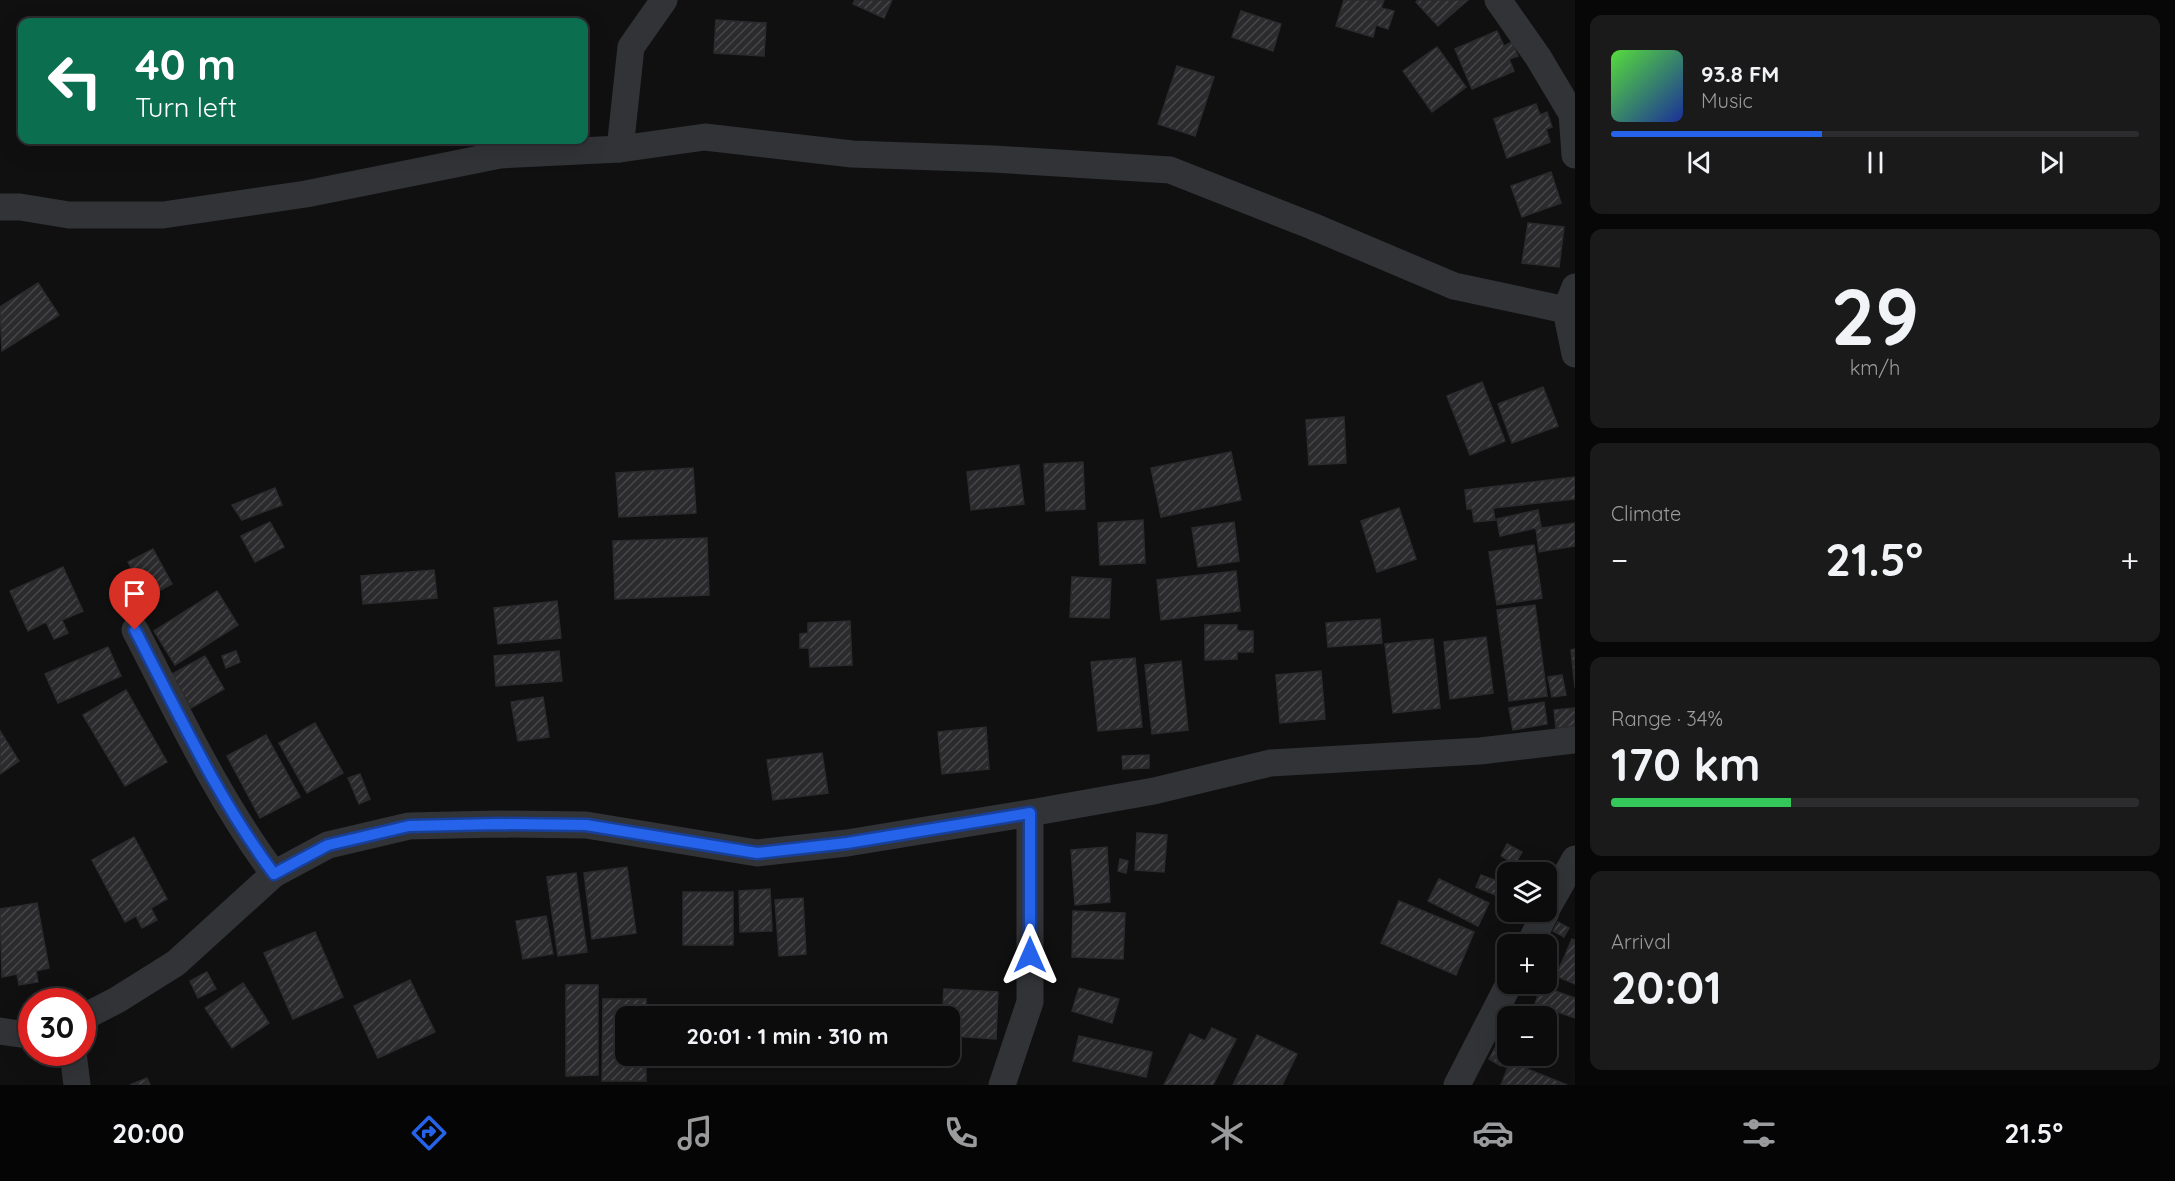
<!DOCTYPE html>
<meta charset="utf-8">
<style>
:root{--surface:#0c0c0d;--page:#1a1a1b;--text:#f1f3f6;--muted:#9a9b9d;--line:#2c2c2e;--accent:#2563eb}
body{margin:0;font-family:Quicksand,sans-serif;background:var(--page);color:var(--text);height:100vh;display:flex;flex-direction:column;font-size:22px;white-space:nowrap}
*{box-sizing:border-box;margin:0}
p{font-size:20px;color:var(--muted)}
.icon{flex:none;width:33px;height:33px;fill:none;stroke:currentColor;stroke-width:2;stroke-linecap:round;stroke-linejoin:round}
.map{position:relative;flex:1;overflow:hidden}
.panel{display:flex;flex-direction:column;gap:15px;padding:15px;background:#070707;width:600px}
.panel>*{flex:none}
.guide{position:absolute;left:18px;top:18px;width:570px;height:126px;border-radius:12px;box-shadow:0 6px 24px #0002,0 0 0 2px var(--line);background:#0b6e4f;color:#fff;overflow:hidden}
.fabs{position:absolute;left:1497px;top:862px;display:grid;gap:12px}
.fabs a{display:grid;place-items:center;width:60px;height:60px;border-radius:12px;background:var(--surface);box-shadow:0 6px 24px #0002,0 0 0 2px var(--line);font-size:30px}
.speed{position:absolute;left:18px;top:988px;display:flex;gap:12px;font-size:30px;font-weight:700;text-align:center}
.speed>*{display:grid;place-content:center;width:78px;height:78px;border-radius:50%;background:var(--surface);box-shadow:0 6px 24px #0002,0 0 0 2px var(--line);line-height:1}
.speed .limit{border:9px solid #d22;background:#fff;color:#111}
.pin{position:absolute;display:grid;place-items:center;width:51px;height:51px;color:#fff;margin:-62px -26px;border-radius:50% 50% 50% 0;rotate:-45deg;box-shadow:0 0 6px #0007}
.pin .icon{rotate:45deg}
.me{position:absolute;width:66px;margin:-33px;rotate:0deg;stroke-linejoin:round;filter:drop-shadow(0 0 4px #0008)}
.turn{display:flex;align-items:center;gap:21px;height:126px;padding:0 18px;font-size:27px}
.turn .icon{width:78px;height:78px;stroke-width:2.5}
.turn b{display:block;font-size:42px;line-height:51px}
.big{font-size:45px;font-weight:700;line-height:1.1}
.panel .widget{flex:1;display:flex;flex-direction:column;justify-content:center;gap:9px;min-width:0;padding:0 21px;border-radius:12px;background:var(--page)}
.panel .dial{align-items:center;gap:0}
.dial b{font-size:78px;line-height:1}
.song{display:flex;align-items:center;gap:18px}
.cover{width:72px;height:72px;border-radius:9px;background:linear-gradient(135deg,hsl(110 70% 55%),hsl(230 70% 35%))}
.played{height:6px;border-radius:3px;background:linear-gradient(90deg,var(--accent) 40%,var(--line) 40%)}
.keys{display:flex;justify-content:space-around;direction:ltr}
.heat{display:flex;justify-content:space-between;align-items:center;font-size:33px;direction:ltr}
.charge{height:9px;border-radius:4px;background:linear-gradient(90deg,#34c759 34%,var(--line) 0)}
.trip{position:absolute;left:615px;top:1006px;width:345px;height:60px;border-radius:12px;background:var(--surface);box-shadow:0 6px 24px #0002,0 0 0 2px var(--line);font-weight:700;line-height:60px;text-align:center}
.tab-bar{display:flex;height:96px;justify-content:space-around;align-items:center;background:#050505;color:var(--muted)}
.tab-bar .icon{width:42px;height:42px}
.tab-bar .on{color:var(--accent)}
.tab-bar b{font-size:27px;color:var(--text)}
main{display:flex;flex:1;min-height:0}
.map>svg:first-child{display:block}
.building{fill:url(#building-hatch);stroke:#2a2b2d;stroke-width:1.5}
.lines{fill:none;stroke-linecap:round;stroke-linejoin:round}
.minor{stroke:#313336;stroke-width:27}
.route-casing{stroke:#184099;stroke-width:15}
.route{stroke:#2563eb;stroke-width:10}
</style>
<main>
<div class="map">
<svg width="1575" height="1085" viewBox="0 0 1575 1085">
<defs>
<pattern id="building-hatch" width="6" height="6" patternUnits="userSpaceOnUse" patternTransform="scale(1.5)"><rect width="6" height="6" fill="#2b2b2d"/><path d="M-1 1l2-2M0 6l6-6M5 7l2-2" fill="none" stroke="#474749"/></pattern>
</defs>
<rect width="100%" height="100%" fill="#101011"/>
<g class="building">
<polygon points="855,0 892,0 884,18 853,4"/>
<polygon points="1344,0 1384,0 1381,8 1394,11 1388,29 1376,25 1373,37 1336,26"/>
<polygon points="1418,0 1468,0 1438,26 1416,2"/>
<polygon points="1241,11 1281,24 1273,51 1232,37"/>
<polygon points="716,20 766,23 764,56 714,53"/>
<polygon points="1497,31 1504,46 1512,42 1518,56 1509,59 1514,71 1472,89 1455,49"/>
<polygon points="1437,47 1466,87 1432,112 1403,71"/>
<polygon points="1177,66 1214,77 1195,136 1158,124"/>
<polygon points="1536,104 1540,115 1547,112 1552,127 1546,129 1550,142 1507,158 1494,119"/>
<polygon points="360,140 409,140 409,145 360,144"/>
<polygon points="1551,172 1561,203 1522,217 1511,186"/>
<polygon points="1528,223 1564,227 1559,267 1522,263"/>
<polygon points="38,283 59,315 2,351 0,307"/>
<polygon points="1482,382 1505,441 1470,455 1447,396"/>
<polygon points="1543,387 1558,426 1512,443 1498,404"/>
<polygon points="1344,417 1346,463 1309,465 1306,420"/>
<polygon points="1231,452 1241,500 1161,517 1151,468"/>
<polygon points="1083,462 1085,509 1046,511 1044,464"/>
<polygon points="1019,465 1024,504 971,510 967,472"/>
<polygon points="693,468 696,513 619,517 616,473"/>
<polygon points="1575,477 1575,499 1493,508 1495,520 1474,522 1472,509 1467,509 1465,490"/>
<polygon points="275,488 282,505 242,520 232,505"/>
<polygon points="1399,508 1416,559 1377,572 1361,521"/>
<polygon points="1538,510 1541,527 1500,536 1497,519"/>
<polygon points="1143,520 1145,563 1100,565 1098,523"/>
<polygon points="270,522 284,547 255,562 241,536"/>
<polygon points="1234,522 1239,561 1198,567 1192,528"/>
<polygon points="1575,523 1575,546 1539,552 1536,529"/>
<polygon points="707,538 709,595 615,599 613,541"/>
<polygon points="1534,545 1542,598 1497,605 1489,552"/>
<polygon points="153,549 172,584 147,597 128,562"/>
<polygon points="63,567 83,611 62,620 68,633 54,639 46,622 28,631 10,591"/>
<polygon points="434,570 437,598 363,604 361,576"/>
<polygon points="1236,571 1240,611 1161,620 1157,580"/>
<polygon points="1072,577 1111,579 1109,618 1070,617"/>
<polygon points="217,591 238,625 175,665 154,631"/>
<polygon points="557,601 561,638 498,644 494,608"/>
<polygon points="1535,605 1547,696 1509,701 1497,610"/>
<polygon points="1380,619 1382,643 1328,647 1326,623"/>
<polygon points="850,621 852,665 810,667 809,648 800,648 800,634 808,633 808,623"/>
<polygon points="1205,625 1237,625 1237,631 1253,631 1253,652 1237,652 1237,659 1205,660"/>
<polygon points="1486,637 1493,693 1450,699 1444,642"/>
<polygon points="1433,639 1440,708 1393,713 1385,644"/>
<polygon points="108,647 121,676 58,703 45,674"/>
<polygon points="1575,649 1575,688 1571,650"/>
<polygon points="236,651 240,662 226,668 222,656"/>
<polygon points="559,651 562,681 496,686 494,656"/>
<polygon points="205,656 224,689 191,708 172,674"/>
<polygon points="1135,658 1142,727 1098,731 1091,662"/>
<polygon points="1181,661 1188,730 1152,734 1145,665"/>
<polygon points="1321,671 1325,719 1280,723 1276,675"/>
<polygon points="1562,675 1566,695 1552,697 1548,677"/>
<polygon points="126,690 167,762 125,786 83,715"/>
<polygon points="543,697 549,737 518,741 511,702"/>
<polygon points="1544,702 1547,724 1513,730 1509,708"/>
<polygon points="1575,708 1575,726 1556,728 1554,710"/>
<polygon points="315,723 343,773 307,793 279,743"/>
<polygon points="986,727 989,769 942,774 938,732"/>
<polygon points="0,731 19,761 0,774"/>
<polygon points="266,735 300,797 260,818 227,756"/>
<polygon points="822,753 828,793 773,800 767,760"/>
<polygon points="1149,755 1149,768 1123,769 1122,756"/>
<polygon points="360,774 370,799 359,804 348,778"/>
<polygon points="1137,833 1167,835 1164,872 1135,870"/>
<polygon points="134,837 167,899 151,908 157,920 142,928 136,916 125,922 92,860"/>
<polygon points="1507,844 1522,852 1515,864 1501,856"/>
<polygon points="1107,847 1110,902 1075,905 1071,850"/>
<polygon points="1120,859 1128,861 1126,873 1118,871"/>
<polygon points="627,867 636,933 592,939 584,873"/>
<polygon points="576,873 587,952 558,956 547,877"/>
<polygon points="1481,875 1508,885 1505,899 1476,887"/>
<polygon points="1439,879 1489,903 1478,926 1428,901"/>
<polygon points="770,889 772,931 740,932 739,891"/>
<rect x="683" y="892" width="50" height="53"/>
<polygon points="803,898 806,954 779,956 775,900"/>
<polygon points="1399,901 1474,932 1456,975 1381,943"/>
<polygon points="37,903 49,968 36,971 38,982 19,985 17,974 2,977 0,909"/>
<polygon points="1073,911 1125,913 1123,959 1072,957"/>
<polygon points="546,916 553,954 523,959 516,921"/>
<polygon points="1558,922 1569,928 1564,937 1553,931"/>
<polygon points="315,932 343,997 293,1019 264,953"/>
<polygon points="1572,939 1575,940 1575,984 1556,976"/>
<polygon points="207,972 216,989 198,998 190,981"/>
<polygon points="410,980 435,1032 378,1058 354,1006"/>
<polygon points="243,983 269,1023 232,1048 205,1008"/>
<polygon points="566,985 598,985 598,1075 566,1076"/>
<polygon points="1541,986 1575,998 1575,1018 1535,1004"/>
<polygon points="1079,988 1119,999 1112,1023 1072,1011"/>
<polygon points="944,989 998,992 996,1039 950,1036 950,1017 942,1017"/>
<polygon points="603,999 646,999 646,1017 626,1017 626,1056 646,1056 646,1081 602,1081"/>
<polygon points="1212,1028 1236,1039 1213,1085 1164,1085 1190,1034 1205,1041"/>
<polygon points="1257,1035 1297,1054 1282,1085 1233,1085"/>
<polygon points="1079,1036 1152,1052 1146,1077 1073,1061"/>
<polygon points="1497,1044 1508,1050 1508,1056 1501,1066 1489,1059"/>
<polygon points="1510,1062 1567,1085 1501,1085"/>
<polygon points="147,1078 150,1085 130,1085"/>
</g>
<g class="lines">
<g class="minor">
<polyline points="1498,0 1538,57 1572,114 1575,155"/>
<polyline points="620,149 631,47 664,0"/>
<polyline points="0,207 20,207 69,215 163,215 306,194 500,155 620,149 705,137 852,154 994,159 1170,170 1312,226 1454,286 1566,310 1575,287"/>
<polyline points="1566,310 1575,354"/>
<path d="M135 630C178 713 218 799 274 874"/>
<polyline points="1546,910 1575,859"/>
<polyline points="1529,945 1546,912"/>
<polyline points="82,1018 117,1000 176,963 274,874 328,845 409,826 498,824 586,825 757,853 847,843 1030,813 1154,791 1270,763 1480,751 1575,740"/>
<polyline points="0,1031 20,1034 32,1032"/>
<polyline points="73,1053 77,1085"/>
<polyline points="1002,1085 1030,1002 1030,813"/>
<polyline points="1457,1085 1509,984"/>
</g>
</g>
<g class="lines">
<defs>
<path id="route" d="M135 630C178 713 218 799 274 874L328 845 409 826 498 824 586 825 757 853 847 843 1030 813V955"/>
</defs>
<use href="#route" class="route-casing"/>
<use href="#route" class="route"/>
</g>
</svg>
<div class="fabs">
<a><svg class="icon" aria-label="layers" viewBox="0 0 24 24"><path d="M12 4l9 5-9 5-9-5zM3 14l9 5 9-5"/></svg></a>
<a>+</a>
<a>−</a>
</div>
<div class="speed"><div class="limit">30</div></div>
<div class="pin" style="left:135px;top:630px;background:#d93025"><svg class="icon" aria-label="arrive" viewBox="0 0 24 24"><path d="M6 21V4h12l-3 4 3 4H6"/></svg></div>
<svg class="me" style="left:1030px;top:955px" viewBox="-20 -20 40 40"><path d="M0-17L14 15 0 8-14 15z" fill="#2563eb" stroke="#fff" stroke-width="4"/></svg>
<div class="trip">20:01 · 1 min · 310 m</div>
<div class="guide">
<div class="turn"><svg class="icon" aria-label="left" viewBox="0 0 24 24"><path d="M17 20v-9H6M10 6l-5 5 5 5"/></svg><div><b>40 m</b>Turn left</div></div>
</div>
</div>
<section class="panel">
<div class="widget">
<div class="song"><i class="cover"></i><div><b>93.8 FM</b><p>Music</p></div></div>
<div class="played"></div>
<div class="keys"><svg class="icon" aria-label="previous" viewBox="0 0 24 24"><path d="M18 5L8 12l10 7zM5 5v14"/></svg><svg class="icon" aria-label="pause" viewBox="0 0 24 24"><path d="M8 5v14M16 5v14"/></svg><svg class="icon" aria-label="next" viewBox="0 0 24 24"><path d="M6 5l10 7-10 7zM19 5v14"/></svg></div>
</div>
<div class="widget dial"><b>29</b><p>km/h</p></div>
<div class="widget"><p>Climate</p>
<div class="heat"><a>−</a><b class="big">21.5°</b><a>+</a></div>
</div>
<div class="widget"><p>Range · 34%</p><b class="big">170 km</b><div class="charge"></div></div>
<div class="widget"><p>Arrival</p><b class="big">20:01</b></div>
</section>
</main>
<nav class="tab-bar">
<b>20:00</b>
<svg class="icon on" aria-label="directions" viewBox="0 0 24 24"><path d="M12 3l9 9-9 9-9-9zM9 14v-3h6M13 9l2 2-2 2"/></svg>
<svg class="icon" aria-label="music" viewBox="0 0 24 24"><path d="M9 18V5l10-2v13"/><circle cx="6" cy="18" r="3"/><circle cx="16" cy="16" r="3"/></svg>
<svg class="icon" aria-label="phone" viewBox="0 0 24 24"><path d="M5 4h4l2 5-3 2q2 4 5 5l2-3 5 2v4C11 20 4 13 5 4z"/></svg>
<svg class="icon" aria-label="climate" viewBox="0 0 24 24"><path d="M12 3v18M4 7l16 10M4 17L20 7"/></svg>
<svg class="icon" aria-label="car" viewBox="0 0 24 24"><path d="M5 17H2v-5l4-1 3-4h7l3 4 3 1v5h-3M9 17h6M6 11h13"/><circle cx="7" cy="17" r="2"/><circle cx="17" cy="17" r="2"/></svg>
<svg class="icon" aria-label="filters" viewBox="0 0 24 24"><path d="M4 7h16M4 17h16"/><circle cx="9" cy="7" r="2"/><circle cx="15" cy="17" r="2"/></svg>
<b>21.5°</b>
</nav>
